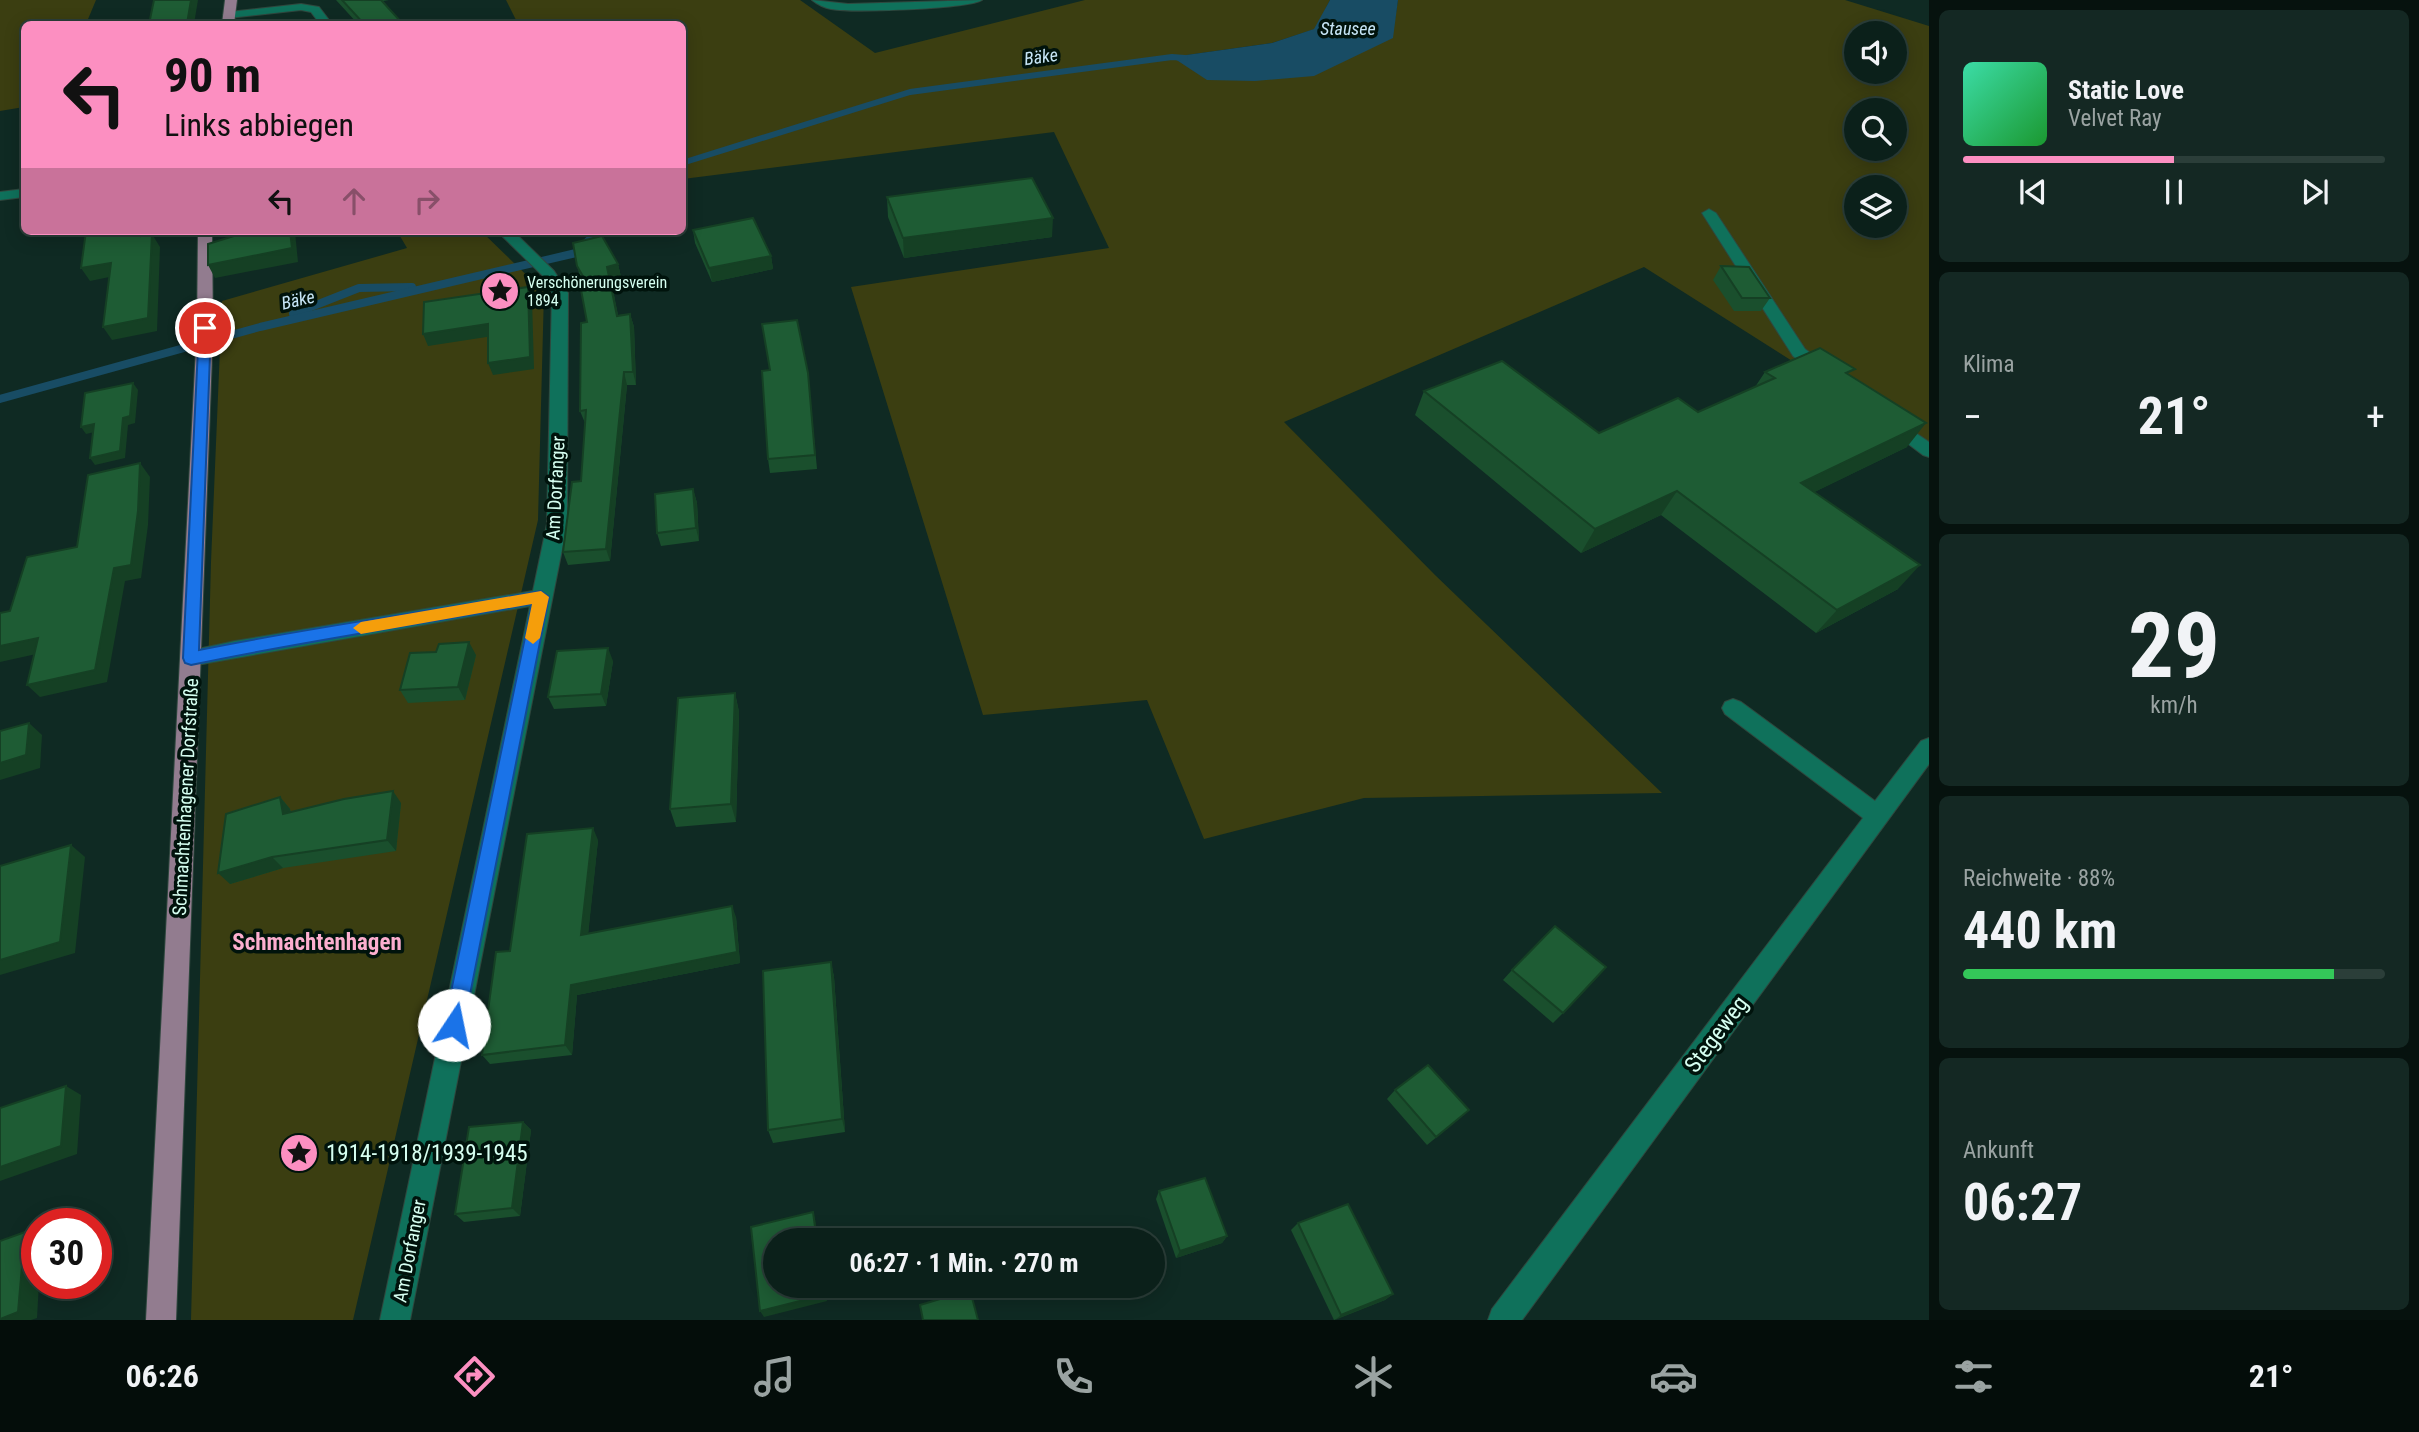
<!DOCTYPE html>
<html lang="de">
<meta charset="utf-8">
<style>
:root{--surface:#0b201a;--page:#142823;--text:#f1f3f6;--muted:#9aa3a2;--line:#2b3e39;--accent:#fc8fc1}
body{margin:0;font-family:"Roboto Condensed",sans-serif;background:var(--page);color:var(--text);height:100vh;display:flex;flex-direction:column;font-size:26px;white-space:nowrap}
*{box-sizing:border-box;margin:0}
p{font-size:23px;color:var(--muted)}
.icon{flex:none;width:38px;height:38px;fill:none;stroke:currentColor;stroke-width:2;stroke-linecap:round;stroke-linejoin:round}
.map{position:relative;flex:1;overflow:hidden}
.sheet{display:flex;flex-direction:column;gap:10px;padding:10px;background:#06120e;width:490px}
.sheet>*{flex:none}
.hud{position:absolute;left:21px;top:21px;width:665px;height:214px;border-radius:10px;box-shadow:0 4px 18px #0003,0 0 0 2px var(--line);background:#fc8fc1;color:#111;overflow:hidden}
.tools{position:absolute;left:1844px;top:21px;display:grid;gap:14px}
.tools a{display:grid;place-items:center;width:63px;height:63px;border-radius:50%;background:var(--surface);box-shadow:0 4px 18px #0003,0 0 0 2px var(--line);font-size:35px}
.speed{position:absolute;left:21px;top:1208px;display:flex;gap:14px;font-size:35px;font-weight:700;text-align:center}
.speed>*{display:grid;place-content:center;width:91px;height:91px;border-radius:50%;background:var(--surface);box-shadow:0 4px 18px #0003,0 0 0 2px var(--line);line-height:1}
.speed .limit{border:10px solid #d22;background:#fff;color:#111}
.pin{position:absolute;display:grid;place-items:center;width:60px;height:60px;color:#fff;margin:-30px;border:4px solid #fff;border-radius:50%;box-shadow:0 2px 7px #0007}
.me{position:absolute;width:77px;margin:-38px;rotate:11deg;stroke-linejoin:round;filter:drop-shadow(0 0 5px #0008)}
.turn{display:flex;align-items:center;gap:24px;height:147px;padding:0 28px;font-size:32px}
.turn .icon{width:91px;height:91px;stroke-width:2.5}
.turn b{display:block;font-size:49px;line-height:60px}
.lanes{display:flex;align-items:center;height:66px;padding:0 28px;background:#0003;justify-content:center;gap:35px;direction:ltr}
.lanes .off{opacity:.35}
.big{font-size:52px;font-weight:700;line-height:1.1}
.sheet .card{flex:1;display:flex;flex-direction:column;justify-content:center;gap:10px;min-width:0;padding:0 24px;border-radius:10px;background:var(--page)}
.sheet .dial{align-items:center;gap:0}
.dial b{font-size:91px;line-height:1}
.song{display:flex;align-items:center;gap:21px}
.cover{width:84px;height:84px;border-radius:10px;background:linear-gradient(135deg,hsl(160 70% 55%),hsl(130 70% 35%))}
.played{height:7px;border-radius:4px;background:linear-gradient(90deg,var(--accent) 50%,var(--line) 50%)}
.keys{display:flex;justify-content:space-around;direction:ltr}
.heat{display:flex;justify-content:space-between;align-items:center;font-size:38px;direction:ltr}
.charge{height:10px;border-radius:5px;background:linear-gradient(90deg,#34c759 88%,var(--line) 0)}
.trip{position:absolute;left:763px;top:1228px;width:402px;height:70px;border-radius:35px;background:var(--surface);box-shadow:0 4px 18px #0003,0 0 0 2px var(--line);font-weight:700;line-height:70px;text-align:center}
.dock{display:flex;height:112px;justify-content:space-around;align-items:center;background:#040d0a;color:var(--muted)}
.dock .icon{width:49px;height:49px}
.dock .on{color:var(--accent)}
.dock b{font-size:32px;color:var(--text)}
main{display:flex;flex:1;min-height:0}
.map>svg:first-child{display:block}
.green{fill:#3b3e11;fill-rule:evenodd}
.water{fill:#184c64}
.lines{fill:none;stroke-linecap:round;stroke-linejoin:round}
.stream-far1{stroke:#184c64;stroke-width:6}
.stream{stroke:#184c64;stroke-width:8}
.minor-casing{stroke:#2f473e;stroke-width:2}
.major-casing{stroke:#2f473e;stroke-width:2}
.minor{fill:#0f715b;fill-rule:evenodd}
.major{fill:#927c8f;fill-rule:evenodd}
.wall{fill:#1a4f2d}
.shaded-wall{fill:#154024}
.building{fill:#1e5c34;stroke:#154024;stroke-width:2}
.route{fill:#1a73e8;stroke:#114b97;stroke-width:2}
.slow{fill:#f59e0b}
.labels{text-anchor:middle;stroke-width:7;stroke-linejoin:round;paint-order:stroke}
.far-poi-label{font-size:16px;fill:#d6fff1;stroke:#00130c;text-anchor:start}
.far-water-label{font-size:18px;font-style:italic;fill:#c7e6f7;stroke:#00130c}
.street-label{font-size:19px;fill:#d6fff1;stroke:#00130c}
.quarter-label{font-size:23px;font-weight:bold;fill:#fcaecf;stroke:#00130c}
.near-street-label{font-size:23px;fill:#d6fff1;stroke:#00130c}
.near-poi-label{font-size:23px;fill:#d6fff1;stroke:#00130c;text-anchor:start}
</style>
<main>
<div class="map">
<svg width="1929" height="1320" viewBox="0 0 1929 1320">
<rect width="100%" height="100%" fill="#0f2a23"/>
<g class="green">
<polygon points="0,0 96,0 86,24 24,24 24,107 0,111"/>
<path d="M506 0H800L875 53 1085 0H1330L1315 29 1272 43 1173 57 1392 38 1398 0H1845L1929 26V448L1644 267 1284 422 1435 575 1662 793 1364 798 1204 839 1147 700 983 715 851 287 1109 248 1054 132 683 179 682 24H518ZM1857 33H1895V72H1857ZM1857 110H1895V149H1857ZM1857 187H1895V226H1857Z"/>
<polygon points="397,231 481,231 544,292 538,520 353,1320 191,1320 211,562 222,301 407,248"/>
</g>
<polygon class="water" points="1330,0 1398,0 1393,38 1314,76 1255,81 1207,80 1172,57 1272,43 1314,29"/>
<g class="lines">
<polyline class="stream-far1" points="682,163 910,92 1172,57 1185,58"/>
<g class="stream">
<polyline points="293,314 359,288 412,287"/>
<polyline points="0,399 260,327 576,253 598,231"/>
</g>
<defs>
<g id="minor">
<path d="M812 0 848 4 982 0C969 9 851 13 831 9 825 8 817 4 812 0Z"/>
<polygon points="301,4 319,7 332,24 320,24 311,12 301,10 229,18 223,15 229,12"/>
<polygon points="24,189 24,197 0,200 0,192"/>
<polygon points="1709,209 1716,213 1805,349 1830,368 1832,372 1830,376 1818,376 1793,356 1702,213"/>
<polygon points="497,231 513,231 554,271 568,293 567,524 410,1320 380,1320 530,606 191,666 184,664 181,658 184,652 235,641 533,591 547,524 552,293 543,276"/>
<polygon points="1892,417 1929,442 1929,457 1923,455 1886,427 1883,423 1886,419"/>
<polygon points="1733,699 1741,702 1875,801 1921,741 1929,738 1929,764 1522,1320 1488,1320 1492,1309 1863,818 1725,714 1722,708 1725,702"/>
</g>
<g id="major">
<polygon points="225,0 237,0 234,24 222,24"/>
<polygon points="198,231 212,231 213,328 176,1320 146,1320 197,328"/>
</g>
</defs>
<use href="#minor" class="minor-casing"/>
<use href="#major" class="major-casing"/>
<use href="#minor" class="minor"/>
<use href="#major" class="major"/>
</g>
<g class="wall">
<polygon points="336,0 389,0 383,1 403,24 358,24"/>
<polygon points="887,197 1052,237 904,258 888,217"/>
<polygon points="693,230 771,256 773,269 712,282 695,243"/>
<polygon points="618,264 621,277 611,280 618,315 630,314 634,327 636,385 627,385 610,561 568,565 563,552 581,481 585,423 580,411 587,322 581,279 577,266"/>
<polygon points="1721,266 1770,298 1761,311 1734,311 1713,280"/>
<polygon points="1765,372 1850,376 1907,447 1814,492 1898,589 1816,633 1661,515 1581,553 1415,415 1424,391 1599,433 1698,412 1755,387"/>
<polygon points="808,373 817,469 770,473 768,459"/>
<polygon points="693,489 697,503 699,541 661,546 657,533"/>
<polygon points="476,655 465,700 408,703 400,690"/>
<polygon points="613,661 606,706 554,709 548,697"/>
<polygon points="735,693 739,712 736,822 676,827 670,809"/>
<polygon points="280,797 290,809 291,812 401,803 396,851 283,868 230,884"/>
<polygon points="598,840 588,933 736,917 740,963 577,995 572,1055 490,1064 482,1055 510,951"/>
<polygon points="831,962 834,977 845,1132 773,1143 768,1130"/>
<polygon points="1512,970 1563,1013 1553,1023 1503,980"/>
<polygon points="1395,1090 1460,1118 1427,1145 1387,1099"/>
<polygon points="523,1122 531,1130 520,1216 464,1222 455,1214"/>
<polygon points="1159,1191 1227,1236 1222,1243 1176,1258 1156,1199"/>
<polygon points="1298,1223 1393,1294 1385,1300 1334,1320 1291,1230"/>
</g>
<g class="shaded-wall">
<polygon points="191,0 198,0 194,24 187,24"/>
<polygon points="1053,218 1052,237 904,258 903,238"/>
<polygon points="141,231 150,231 149,249 141,236"/>
<polygon points="290,231 294,231 295,232 298,262 215,278 208,265"/>
<polygon points="152,234 160,247 157,331 112,340 103,327"/>
<polygon points="771,256 773,269 712,282 709,268"/>
<polygon points="111,263 119,275 90,281 81,268"/>
<polygon points="618,264 621,277 611,280 620,328 607,267"/>
<polygon points="528,287 532,299 534,369 493,375 488,363"/>
<polygon points="630,314 634,327 636,385 633,372"/>
<polygon points="488,324 493,336 428,346 423,334"/>
<polygon points="624,372 627,385 610,561 606,549"/>
<polygon points="133,383 138,390 135,423 128,425 125,458 95,465 90,458 123,418"/>
<polygon points="1926,423 1907,447 1784,507 1801,483"/>
<polygon points="94,424 99,431 86,434 81,427"/>
<polygon points="140,463 150,477 148,525 141,578 125,581 107,682 40,697 27,685 114,568"/>
<polygon points="693,489 697,503 699,541 696,528"/>
<polygon points="1677,491 1661,515 1581,553 1595,529"/>
<polygon points="1920,565 1898,589 1816,633 1837,610"/>
<polygon points="38,638 50,651 0,662 0,646"/>
<polygon points="469,642 476,655 465,700 458,687"/>
<polygon points="608,648 613,661 606,706 601,694"/>
<polygon points="735,693 739,712 736,822 731,804"/>
<polygon points="29,723 42,735 40,768 0,780 0,763"/>
<polygon points="393,791 401,803 396,851 387,840"/>
<polygon points="280,797 290,809 293,826 283,814"/>
<polygon points="593,828 598,840 587,946 581,935"/>
<polygon points="71,845 85,857 75,953 0,975 0,960"/>
<polygon points="272,857 283,868 230,884 218,873"/>
<polygon points="732,906 736,917 740,963 577,995 572,1055 565,1045 571,985"/>
<polygon points="831,962 834,977 845,1132 842,1119"/>
<polygon points="66,1086 81,1095 77,1154 0,1181 0,1167"/>
<polygon points="523,1122 531,1130 520,1216 512,1208"/>
<polygon points="813,1212 815,1219 818,1241 817,1241"/>
<polygon points="25,1232 37,1236 37,1283 39,1283 37,1318 31,1320 0,1320"/>
<polygon points="1227,1236 1222,1243 1176,1258 1180,1251"/>
<polygon points="823,1286 825,1286 827,1301 764,1317 760,1311"/>
<polygon points="1393,1294 1385,1300 1335,1320 1341,1315"/>
</g>
<g class="building">
<polygon points="154,0 191,0 187,24 149,24"/>
<polygon points="342,0 381,0 403,24 364,24"/>
<polygon points="1032,178 1053,218 903,238 887,197"/>
<polygon points="753,218 771,256 709,268 693,230"/>
<polygon points="86,231 141,231 141,236 152,234 148,318 103,327 111,263 81,268"/>
<polygon points="250,231 290,231 292,248 208,265 208,244"/>
<polygon points="602,236 618,264 607,267 617,316 630,314 633,372 624,372 606,549 563,552 572,482 581,481 586,410 580,411 581,323 587,322 579,279 584,278 577,266 573,243"/>
<polygon points="1721,266 1749,267 1770,298 1742,298"/>
<polygon points="528,287 530,357 488,363 488,324 423,334 424,302"/>
<polygon points="797,320 808,373 815,455 768,459 762,371 770,370 762,324"/>
<polygon points="1820,348 1855,369 1846,373 1926,423 1801,483 1920,565 1837,610 1677,491 1595,529 1424,391 1502,361 1599,433 1678,398 1698,412 1775,378 1765,372"/>
<polygon points="133,383 130,416 123,418 120,451 90,458 94,424 81,427 85,393"/>
<polygon points="140,463 138,511 131,565 114,568 95,670 27,685 38,638 0,646 0,613 10,611 27,557 77,547 88,475"/>
<polygon points="693,489 696,528 657,533 655,494"/>
<polygon points="469,642 458,687 400,690 410,653 436,652 439,644"/>
<polygon points="608,648 601,694 548,697 557,651"/>
<polygon points="735,693 731,804 670,809 678,698"/>
<polygon points="29,723 26,755 0,763 0,731"/>
<polygon points="393,791 387,840 272,857 218,873 226,814 280,797 283,814 344,799"/>
<polygon points="593,828 581,935 732,906 737,952 571,985 565,1045 482,1055 496,952 510,951 527,834"/>
<polygon points="71,845 60,942 0,960 0,866"/>
<polygon points="1555,926 1606,967 1563,1013 1512,970"/>
<polygon points="831,962 842,1119 768,1130 763,971"/>
<polygon points="1428,1065 1469,1110 1436,1137 1395,1090"/>
<polygon points="66,1086 61,1146 0,1167 0,1108"/>
<polygon points="523,1122 512,1208 455,1214 469,1127"/>
<polygon points="1205,1178 1227,1236 1180,1251 1159,1191"/>
<polygon points="1348,1204 1393,1294 1341,1315 1298,1223"/>
<polygon points="813,1212 817,1241 775,1241 775,1286 823,1286 824,1295 760,1311 751,1227"/>
<polygon points="25,1232 18,1312 0,1319 0,1241"/>
<polygon points="970,1290 978,1320 923,1320 920,1305"/>
</g>
<path class="route" d="M205 325 211 328 199 650C312 627 427 612 541 591L549 597 464 1025 461 1032 454 1035 447 1032 444 1025 532 604C418 625 304 641 191 665L185 663 183 658 199 328Z"/>
<polygon class="slow" points="541,591 549,597 540,638 533,644 525,638 532,604 361,634 353,628 361,622"/>
<defs>
<symbol id="sight-disc" viewBox="-11 -11 22 22"><circle r="9.5" fill="#fc8fc1" stroke="#00130c"/><path d="M0-6L1.8-2.2L6-1.7L2.9 1.2L3.7 5.4L0 3.3L-3.7 5.4L-2.9 1.2L-6-1.7L-1.8-2.2Z" fill="#111"/></symbol>
</defs>
<g fill-rule="evenodd">
<use href="#sight-disc" x="478" y="269" width="44" height="44"/>
<use href="#sight-disc" x="277" y="1131" width="44" height="44"/>
</g>
<g class="labels">
<g class="far-poi-label">
<text x="527" y="288">Verschönerungsverein<tspan x="527" dy="18">1894</tspan></text>
</g>
<g class="far-water-label">
<text x="1348" y="35">Stausee</text>
<text transform="translate(1041 57) rotate(-8)" y="6">Bäke</text>
<text transform="translate(298 300) rotate(-13)" y="6">Bäke</text>
</g>
<g class="street-label">
<text transform="translate(555 488) rotate(-87)" y="7">Am Dorfanger</text>
<text transform="translate(185 797) rotate(-87)" y="7">Schmachtenhagener Dorfstraße</text>
<text transform="translate(409 1251) rotate(-79)" y="7">Am Dorfanger</text>
</g>
<g class="quarter-label">
<text x="317" y="950">Schmachtenhagen</text>
</g>
<g class="near-street-label">
<text transform="translate(1716 1034) rotate(-53)" y="8">Stegeweg</text>
</g>
<g class="near-poi-label">
<text x="326" y="1161">1914-1918/1939-1945</text>
</g>
</g>
</svg>
<div class="tools">
<a><svg class="icon" aria-label="sound" viewBox="0 0 24 24"><path d="M4 9h4l5-4v14l-5-4H4zM17 9q2 3 0 6"/></svg></a>
<a><svg class="icon" aria-label="search" viewBox="0 0 24 24"><circle cx="10" cy="10" r="6"/><path d="M15 15l6 6"/></svg></a>
<a><svg class="icon" aria-label="layers" viewBox="0 0 24 24"><path d="M12 4l9 5-9 5-9-5zM3 14l9 5 9-5"/></svg></a>
</div>
<div class="speed"><div class="limit">30</div></div>
<div class="pin" style="left:205px;top:328px;background:#d93025"><svg class="icon" aria-label="arrive" viewBox="0 0 24 24"><path d="M6 21V4h12l-3 4 3 4H6"/></svg></div>
<svg class="me" style="left:454px;top:1025px" viewBox="-20 -20 40 40"><circle r="19" fill="#fff"/><path d="M0-13L10 11 0 6-10 11z" fill="#1a73e8"/></svg>
<div class="trip">06:27 · 1 Min. · 270 m</div>
<div class="hud">
<div class="turn"><svg class="icon" aria-label="left" viewBox="0 0 24 24"><path d="M17 20v-9H6M10 6l-5 5 5 5"/></svg><div><b>90 m</b>Links abbiegen</div></div>
<div class="lanes"><svg class="icon" aria-label="left" viewBox="0 0 24 24"><path d="M17 20v-9H6M10 6l-5 5 5 5"/></svg><svg class="icon off" aria-label="ahead" viewBox="0 0 24 24"><path d="M12 20V5M6 11l6-6 6 6"/></svg><svg class="icon off" aria-label="right" viewBox="0 0 24 24"><path d="M7 20v-9h11M14 6l5 5-5 5"/></svg></div>
</div>
</div>
<section class="sheet">
<div class="card">
<div class="song"><i class="cover"></i><div><b>Static Love</b><p>Velvet Ray</p></div></div>
<div class="played"></div>
<div class="keys"><svg class="icon" aria-label="previous" viewBox="0 0 24 24"><path d="M18 5L8 12l10 7zM5 5v14"/></svg><svg class="icon" aria-label="pause" viewBox="0 0 24 24"><path d="M8 5v14M16 5v14"/></svg><svg class="icon" aria-label="next" viewBox="0 0 24 24"><path d="M6 5l10 7-10 7zM19 5v14"/></svg></div>
</div>
<div class="card"><p>Klima</p>
<div class="heat"><a>−</a><b class="big">21°</b><a>+</a></div>
</div>
<div class="card dial"><b>29</b><p>km/h</p></div>
<div class="card"><p>Reichweite · 88%</p><b class="big">440 km</b><div class="charge"></div></div>
<div class="card"><p>Ankunft</p><b class="big">06:27</b></div>
</section>
</main>
<nav class="dock">
<b>06:26</b>
<svg class="icon on" aria-label="directions" viewBox="0 0 24 24"><path d="M12 3l9 9-9 9-9-9zM9 14v-3h6M13 9l2 2-2 2"/></svg>
<svg class="icon" aria-label="music" viewBox="0 0 24 24"><path d="M9 18V5l10-2v13"/><circle cx="6" cy="18" r="3"/><circle cx="16" cy="16" r="3"/></svg>
<svg class="icon" aria-label="phone" viewBox="0 0 24 24"><path d="M5 4h4l2 5-3 2q2 4 5 5l2-3 5 2v4C11 20 4 13 5 4z"/></svg>
<svg class="icon" aria-label="climate" viewBox="0 0 24 24"><path d="M12 3v18M4 7l16 10M4 17L20 7"/></svg>
<svg class="icon" aria-label="car" viewBox="0 0 24 24"><path d="M5 17H2v-5l4-1 3-4h7l3 4 3 1v5h-3M9 17h6M6 11h13"/><circle cx="7" cy="17" r="2"/><circle cx="17" cy="17" r="2"/></svg>
<svg class="icon" aria-label="filters" viewBox="0 0 24 24"><path d="M4 7h16M4 17h16"/><circle cx="9" cy="7" r="2"/><circle cx="15" cy="17" r="2"/></svg>
<b>21°</b>
</nav>
